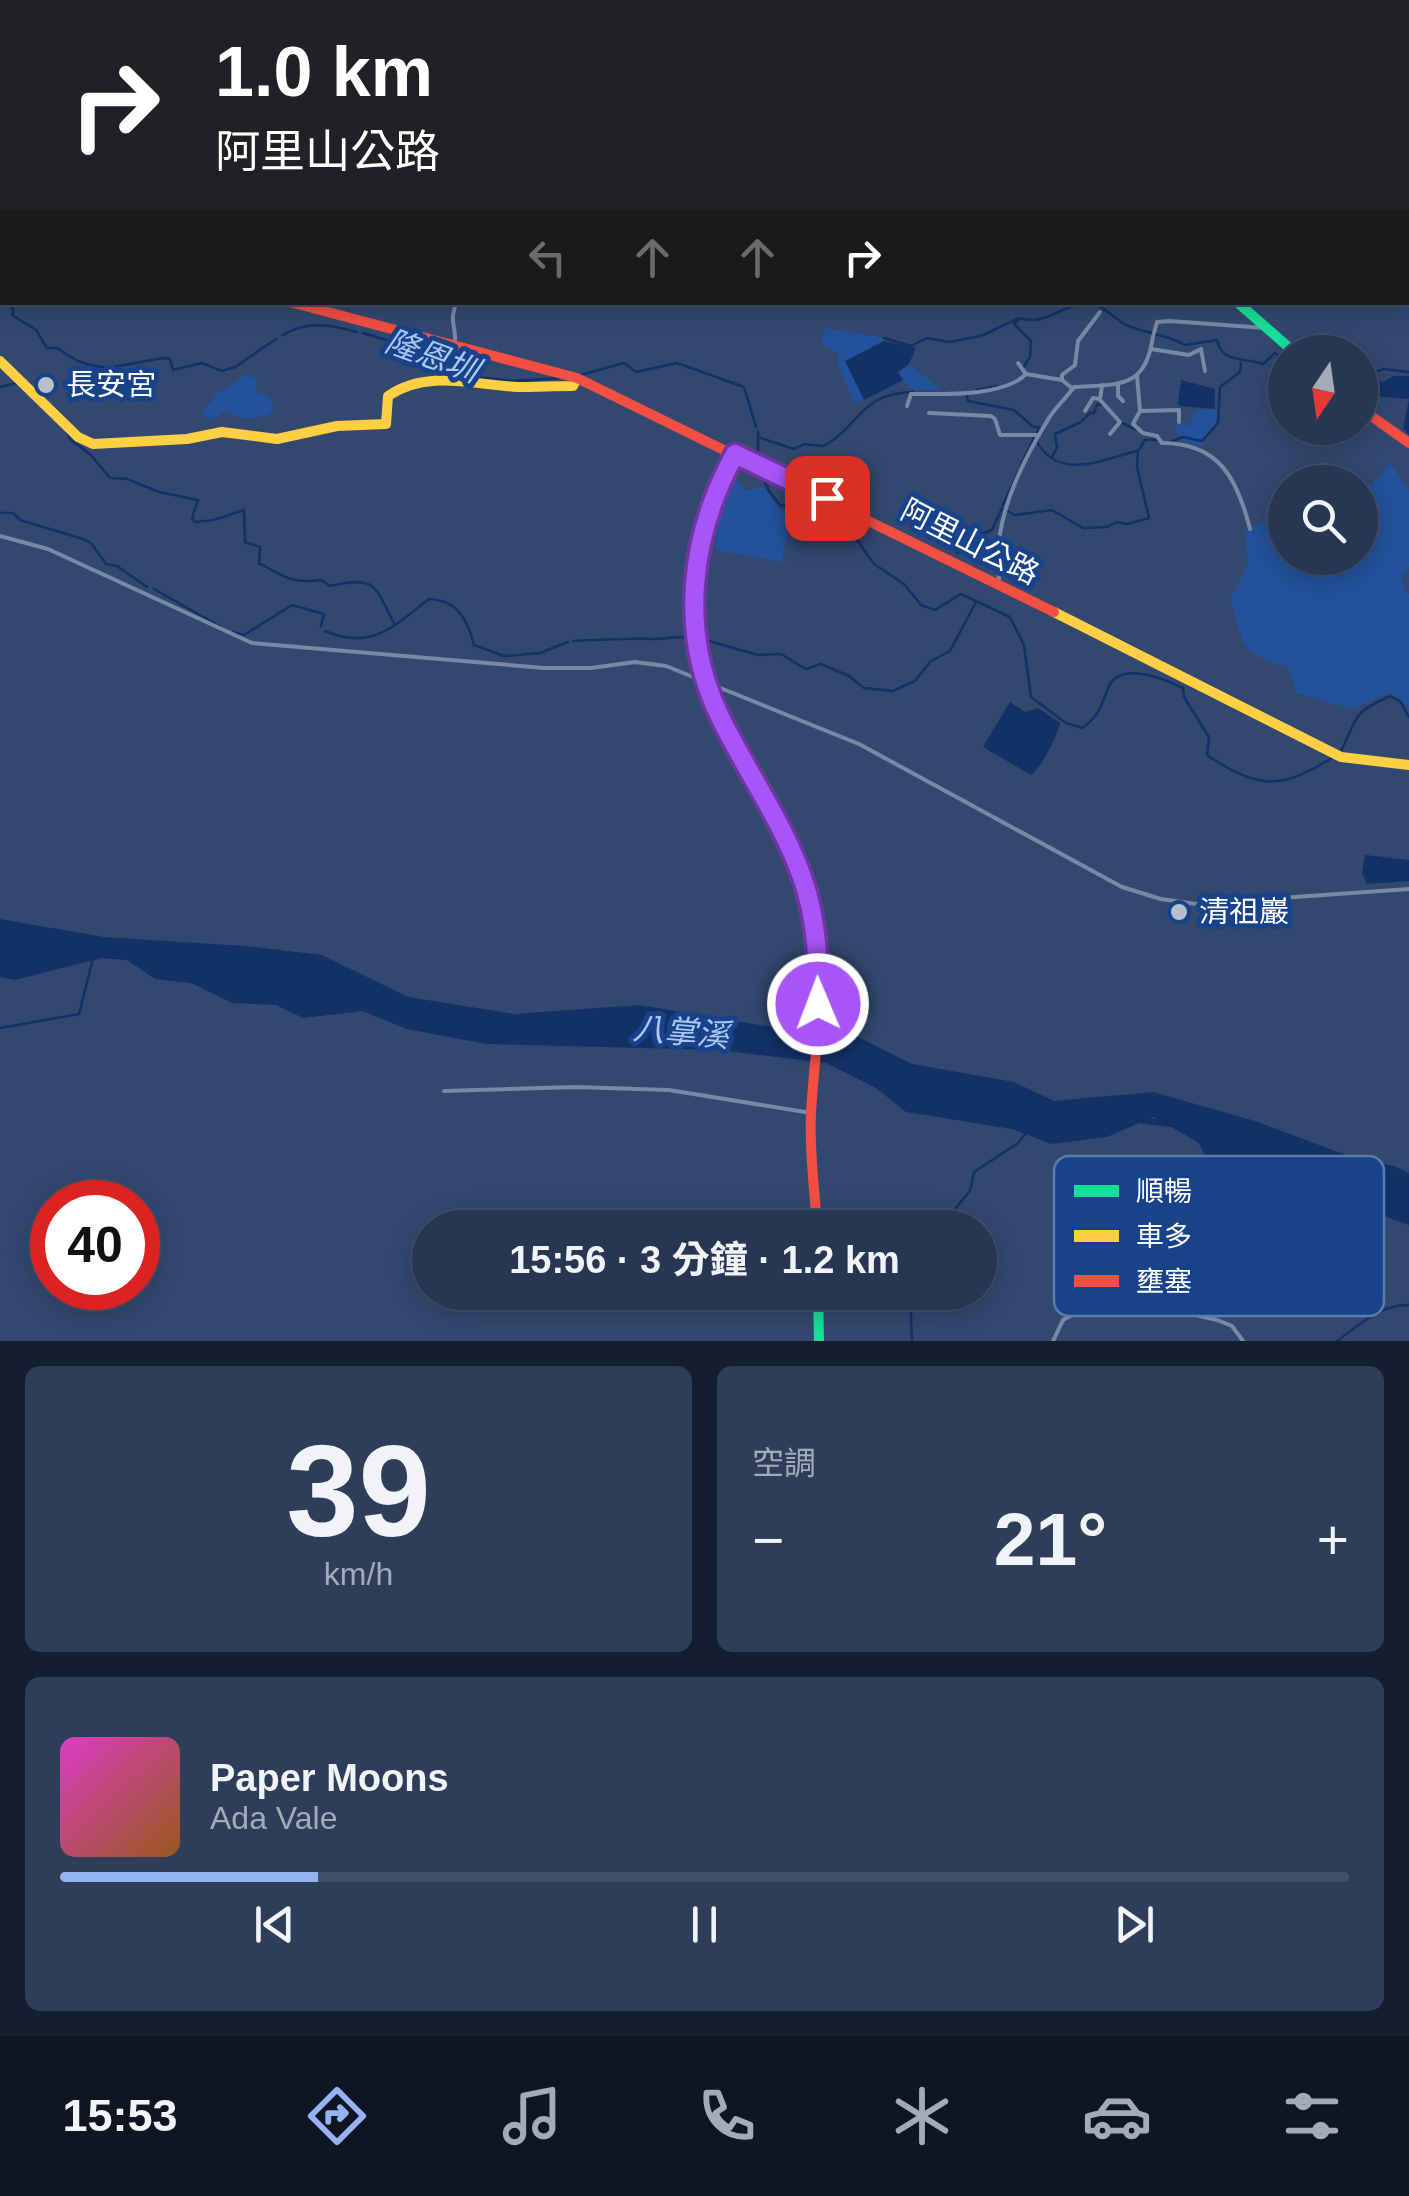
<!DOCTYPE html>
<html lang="zh-TW">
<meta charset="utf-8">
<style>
:root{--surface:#263653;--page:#2e3e5a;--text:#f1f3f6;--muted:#a4abb8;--line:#42506a;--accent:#95b2f1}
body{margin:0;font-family:Helvetica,"Noto Sans TC",sans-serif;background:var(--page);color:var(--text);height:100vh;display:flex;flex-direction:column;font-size:38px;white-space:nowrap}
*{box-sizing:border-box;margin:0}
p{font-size:32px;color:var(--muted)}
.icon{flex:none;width:55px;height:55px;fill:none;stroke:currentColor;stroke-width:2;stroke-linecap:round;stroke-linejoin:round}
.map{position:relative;height:1341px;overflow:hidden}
.details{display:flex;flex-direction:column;gap:25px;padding:25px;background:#151e2e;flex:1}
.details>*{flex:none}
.banner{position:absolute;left:0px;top:0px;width:1410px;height:305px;box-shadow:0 5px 25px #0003,0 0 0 2px var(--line);background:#202124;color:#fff;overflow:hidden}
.needle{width:65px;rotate:193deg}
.fabs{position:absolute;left:1268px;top:335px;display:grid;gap:20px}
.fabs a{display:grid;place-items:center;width:110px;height:110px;border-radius:50%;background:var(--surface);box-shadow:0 5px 25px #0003,0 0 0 2px var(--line);font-size:50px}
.speed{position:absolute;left:30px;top:1180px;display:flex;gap:20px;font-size:50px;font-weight:700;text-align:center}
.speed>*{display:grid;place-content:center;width:130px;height:130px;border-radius:50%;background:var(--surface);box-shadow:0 5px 25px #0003,0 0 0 2px var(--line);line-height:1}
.speed .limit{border:15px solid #d22;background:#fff;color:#111}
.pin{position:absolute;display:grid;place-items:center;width:85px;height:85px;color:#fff;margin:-42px;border-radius:20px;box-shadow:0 5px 15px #0006}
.me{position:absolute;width:110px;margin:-55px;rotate:359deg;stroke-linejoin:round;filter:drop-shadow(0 0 8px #0008)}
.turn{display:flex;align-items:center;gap:35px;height:210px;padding:0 50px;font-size:45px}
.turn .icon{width:130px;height:130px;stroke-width:2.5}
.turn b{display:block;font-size:70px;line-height:85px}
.lanes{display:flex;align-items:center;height:95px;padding:0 50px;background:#0003;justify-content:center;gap:50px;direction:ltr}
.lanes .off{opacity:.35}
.big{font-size:75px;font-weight:700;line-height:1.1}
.details .widget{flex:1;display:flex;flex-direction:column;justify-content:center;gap:15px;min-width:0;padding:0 35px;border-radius:15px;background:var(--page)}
.details .dial{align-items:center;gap:0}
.dial b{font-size:130px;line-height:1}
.song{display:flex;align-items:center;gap:30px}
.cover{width:120px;height:120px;border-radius:15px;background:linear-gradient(135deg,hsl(310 70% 55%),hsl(30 70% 35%))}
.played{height:10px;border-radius:5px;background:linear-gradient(90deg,var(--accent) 20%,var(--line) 20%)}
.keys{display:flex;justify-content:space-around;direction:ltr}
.heat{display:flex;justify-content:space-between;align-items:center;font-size:55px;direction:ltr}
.details .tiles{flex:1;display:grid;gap:25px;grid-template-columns:1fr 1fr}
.widget:last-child{grid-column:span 2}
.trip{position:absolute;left:412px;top:1210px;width:585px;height:100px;border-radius:50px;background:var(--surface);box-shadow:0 5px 25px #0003,0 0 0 2px var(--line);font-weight:700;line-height:100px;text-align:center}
.menu{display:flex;height:160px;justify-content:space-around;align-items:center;background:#0f1621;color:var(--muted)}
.menu .icon{width:70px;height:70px}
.menu .selected{color:var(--accent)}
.menu b{font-size:45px;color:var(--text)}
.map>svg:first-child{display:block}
.green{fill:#22529b}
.water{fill:#123167}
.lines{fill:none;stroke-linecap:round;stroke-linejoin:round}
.stream{stroke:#123167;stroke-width:2.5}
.river{stroke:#123167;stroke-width:6}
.street{stroke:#7989a5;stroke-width:4}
.fast{stroke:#16e098;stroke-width:10}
.slow{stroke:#ffcf43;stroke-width:10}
.jam{stroke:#f24e42;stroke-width:10}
.route-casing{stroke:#6d37a1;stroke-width:25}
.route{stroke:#a855f7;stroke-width:18}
.poi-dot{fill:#b7bfcd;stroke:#184289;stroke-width:4}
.labels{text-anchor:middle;stroke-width:10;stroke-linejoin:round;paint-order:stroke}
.poi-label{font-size:30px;fill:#fff;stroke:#184289;text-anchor:start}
.street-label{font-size:30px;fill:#fff;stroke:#184289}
.water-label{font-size:32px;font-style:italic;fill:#abc8f5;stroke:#184289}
.key{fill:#184289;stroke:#5d7bac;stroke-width:2.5}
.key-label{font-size:28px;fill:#fff}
</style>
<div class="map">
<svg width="1409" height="1341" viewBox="0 0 1409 1341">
<rect width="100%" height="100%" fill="#32486f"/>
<g class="green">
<polygon points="824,328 881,337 884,341 846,361 864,400 854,403 836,361 840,358 834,350 822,345"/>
<polygon points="1294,340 1349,346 1347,352 1304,352 1293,343"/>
<polygon points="909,364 941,390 912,390 897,373"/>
<polygon points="247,374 258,380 255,391 271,398 274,409 269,415 246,419 225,412 210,420 201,413 219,392"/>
<path d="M1197 410H1220C1220 426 1204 431 1202 446 1185 442 1177 443 1176 424L1188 426Z"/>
<path d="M1390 462 1409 492V566L1402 578 1406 593 1409 594V708L1391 692 1352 709 1296 693 1288 666C1240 657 1242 641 1231 598L1248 564 1245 535 1251 526 1285 517V558H1360L1358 482 1375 486 1373 481 1381 477Z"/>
<polygon points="725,477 734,477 746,491 764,487 778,508 791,512 782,562 715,550"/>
</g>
<g class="water">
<polygon points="884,341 916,348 909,364 898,372 903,380 864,400 845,361"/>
<polygon points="1393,376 1409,376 1409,435 1403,428 1409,399 1374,396 1373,379 1384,382"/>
<polygon points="1181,380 1215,389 1215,409 1180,406 1178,403"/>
<path d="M1010 702 1025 712 1038 708 1060 723C1058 735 1041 768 1031 775L983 747Z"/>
<polygon points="1365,855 1409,860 1409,881 1367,884 1362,873"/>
<polygon points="0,919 104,937 245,946 322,955 408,997 514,1014 639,1005 784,1029 852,1034 912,1064 1014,1082 1054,1101 1153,1092 1255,1121 1354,1158 1394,1166 1409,1173 1409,1225 1306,1189 1216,1177 1198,1142 1153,1117 1107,1137 1051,1144 1012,1129 906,1112 876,1088 826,1063 719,1050 486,1044 407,1029 362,1011 303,1018 276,1005 232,1003 191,983 155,979 127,960 101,958 15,980 0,977"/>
</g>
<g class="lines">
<g class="stream">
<polyline points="1338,0 1339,2"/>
<polyline points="0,30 2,30"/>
<polyline points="1408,61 1409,62"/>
<polyline points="0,125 2,125"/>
<polyline points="0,299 2,300"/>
<path d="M8 302 13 309 12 315 36 330 47 348H57C97 379 119 364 164 358L170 359 173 370 202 363 222 371 235 367 276 339"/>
<polyline points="363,333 386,340 397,338 478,377 513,381 561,378"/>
<path d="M283 335C307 320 331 325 357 332"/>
<polyline points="884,338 911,346 927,338 949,342 981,336 1019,318"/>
<path d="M1023 368 1030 357 1031 341 1014 324 1020 318C1044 327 1063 304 1086 303 1102 303 1113 318 1126 325 1145 333 1169 335 1185 345L1217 340C1222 364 1244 357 1263 364L1275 353 1285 360"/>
<polyline points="581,375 624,363 636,372 677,363 744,387 756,427"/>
<polyline points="1360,377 1384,369 1409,372"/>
<polyline points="0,387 17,383 21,386"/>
<polyline points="976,390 997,386"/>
<polyline points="966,393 968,401 1014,410 1032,426 1040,428 1036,434"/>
<polyline points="1122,423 1137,430"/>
<polyline points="66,429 70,439 91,455 110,478 127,479 159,492 198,500 192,518 195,522 214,520 244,510 245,542 260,547 259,564"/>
<polyline points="758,432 758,461"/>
<path d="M758 437 794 449 804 444 824 446C861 425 860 393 913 392"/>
<path d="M1037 442C1060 482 1103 459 1137 451"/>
<polyline points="1170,442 1183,437 1202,441 1218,423 1220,387 1240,372 1241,363"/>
<polyline points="1052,457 1057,448 1055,434 1081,422 1090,413 1094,413 1097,404 1102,405"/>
<path d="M759 470 769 491 780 505 820 512 836 521 854 536 874 564 904 584 921 605 935 610 961 594 1010 617 1024 645 1031 697 1066 723 1082 728C1098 718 1102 705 1108 688 1120 660 1164 679 1183 688L1184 697 1209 737 1207 755C1259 790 1281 790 1335 756"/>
<polyline points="1003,505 1035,435"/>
<polyline points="0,513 13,513 20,520 83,539 91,543 106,564 117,566 147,587"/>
<polyline points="957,553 973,537 992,530 1002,508 1015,515 1052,510 1083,528 1107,527 1117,522 1127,524 1149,518 1137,467 1138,451 1145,440 1157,440"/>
<path d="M261 564C285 577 292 584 321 580L330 586C378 575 374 586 395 625"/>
<polyline points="154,589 221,627"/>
<path d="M325 631C372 651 394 626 429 599 457 600 468 620 474 645L504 656 540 653 568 642"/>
<polyline points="233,632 244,635 292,605 324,614 321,626"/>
<polyline points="702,639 758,655 781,654 806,669 821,664 849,676 864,688 893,691"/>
<path d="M573 641C600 640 627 638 653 639 668 639 677 635 693 638"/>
<polyline points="895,690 915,681 931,661 950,651 976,602"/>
<path d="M1341 751C1359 715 1351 714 1390 696L1400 701 1409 717"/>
<polyline points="0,1028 79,1014 93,958"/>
<polyline points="939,1228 970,1191 974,1172 1018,1143 1026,1133"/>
<polyline points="910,1292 912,1341"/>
<path d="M1337 1341C1359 1325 1381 1304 1409 1305"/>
</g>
<g class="river">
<polyline points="1284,0 1287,2"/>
<polyline points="1408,118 1409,118"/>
<polyline points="1138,1120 1170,1124"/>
</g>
<g class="street">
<polyline points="527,0 530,2"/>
<polyline points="1368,0 1371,2"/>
<polyline points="861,2 863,0"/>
<polyline points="1408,15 1409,15"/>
<polyline points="1408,32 1409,33"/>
<polyline points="1154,333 1157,322 1170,321 1265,328"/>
<path d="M454 346C459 329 447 324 457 302"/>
<polyline points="1151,349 1189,355 1201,349 1205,371"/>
<polyline points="1018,363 1026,374 1062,380 1073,389"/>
<path d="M1137 376 1140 411 1133 424 1143 433 1157 436 1162 443C1219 443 1237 478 1250 529"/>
<polyline points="1062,380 1062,375 1075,365 1078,341 1100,312"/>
<polyline points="1102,385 1100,400 1120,422 1110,434"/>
<polyline points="1118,385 1118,396 1123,401"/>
<path d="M907 406 911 394C942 394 1004 397 1026 374"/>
<polyline points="1085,411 1093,398 1100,399"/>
<polyline points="1140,411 1179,410 1179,422"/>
<polyline points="929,413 991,416 995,419 1000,435 1039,435"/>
<polyline points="0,536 48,549 252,643 544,668 591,668 635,662 666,666 859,744 1122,887 1161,899 1196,904 1409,889"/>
<path d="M999 580C991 524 1020 465 1049 418 1056 407 1066 398 1074 387 1118 384 1146 390 1153 336"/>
<polyline points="444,1091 575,1087 669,1090 811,1113"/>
<polyline points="1053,1341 1063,1320 1108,1294 1217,1320 1232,1326 1243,1341"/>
</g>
<g class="fast">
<polyline points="1237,302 1294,352"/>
<polyline points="818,1292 819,1341"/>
</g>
<g class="slow">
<polyline points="0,218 2,218"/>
<path d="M0 361 78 437 93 444 187 439 222 432 277 439 337 426 386 424 388 396C427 369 474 385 518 387 536 387 555 386 573 386L577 379"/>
<polyline points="1054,612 1341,757 1409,765"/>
</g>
<g class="jam">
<polyline points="878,0 879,2"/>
<polyline points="290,302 577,378 1054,612"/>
<polyline points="1360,408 1409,443"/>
<path d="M734 455C676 576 685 656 748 772 776 823 805 875 815 933 826 993 814 1054 811 1114 809 1153 815 1190 817 1228"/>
</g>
</g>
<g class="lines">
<defs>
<path id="route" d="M818 1004C819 964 817 922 804 883 785 825 748 774 721 719 678 633 690 535 735 454L827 498"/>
</defs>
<use href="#route" class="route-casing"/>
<use href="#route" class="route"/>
</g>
<g class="poi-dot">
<circle cx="46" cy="385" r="10"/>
<circle cx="1179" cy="912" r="10"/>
</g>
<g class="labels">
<g class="poi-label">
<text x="66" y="395">長安宮</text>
<text x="1199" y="922">清祖巖</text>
</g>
<g class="street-label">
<text transform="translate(970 542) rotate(27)" y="10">阿里山公路</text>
</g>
<g class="water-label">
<text transform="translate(432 356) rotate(20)" y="11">隆恩圳</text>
<text transform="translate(681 1032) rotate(5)" y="11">八掌溪</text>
</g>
</g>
<rect x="1054" y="1156" width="330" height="160" rx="15" class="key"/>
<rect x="1074" y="1185" width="45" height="12" fill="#16e098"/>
<rect x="1074" y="1230" width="45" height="12" fill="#ffcf43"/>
<rect x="1074" y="1275" width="45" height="12" fill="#f24e42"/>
<g class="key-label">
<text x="1136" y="1201">順暢</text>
<text x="1136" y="1246">車多</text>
<text x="1136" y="1291">壅塞</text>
</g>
</svg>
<div class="fabs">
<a><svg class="needle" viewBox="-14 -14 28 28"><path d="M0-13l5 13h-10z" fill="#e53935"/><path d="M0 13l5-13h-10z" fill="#a4abb8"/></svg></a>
<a><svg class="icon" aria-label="search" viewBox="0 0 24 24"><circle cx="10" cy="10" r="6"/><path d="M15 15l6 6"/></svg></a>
</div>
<div class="speed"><div class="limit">40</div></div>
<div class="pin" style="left:827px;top:498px;background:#d93025"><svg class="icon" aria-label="arrive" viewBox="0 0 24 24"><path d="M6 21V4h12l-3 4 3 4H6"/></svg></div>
<svg class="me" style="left:818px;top:1004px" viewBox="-20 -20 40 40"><circle r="17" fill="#a855f7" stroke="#fff" stroke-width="3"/><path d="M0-11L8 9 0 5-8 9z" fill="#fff"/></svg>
<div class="trip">15:56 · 3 分鐘 · 1.2 km</div>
<div class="banner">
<div class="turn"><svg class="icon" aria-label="right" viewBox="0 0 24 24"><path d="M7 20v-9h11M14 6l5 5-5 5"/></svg><div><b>1.0 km</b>阿里山公路</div></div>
<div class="lanes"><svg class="icon off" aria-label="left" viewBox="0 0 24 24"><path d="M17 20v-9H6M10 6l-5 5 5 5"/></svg><svg class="icon off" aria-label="ahead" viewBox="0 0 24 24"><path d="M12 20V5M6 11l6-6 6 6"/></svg><svg class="icon off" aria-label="ahead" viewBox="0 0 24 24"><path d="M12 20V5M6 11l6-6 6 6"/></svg><svg class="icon" aria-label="right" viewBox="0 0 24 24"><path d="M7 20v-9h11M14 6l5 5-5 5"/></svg></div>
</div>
</div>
<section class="details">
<div class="tiles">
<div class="widget dial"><b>39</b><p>km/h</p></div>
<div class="widget"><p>空調</p>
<div class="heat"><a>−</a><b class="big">21°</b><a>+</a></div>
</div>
<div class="widget">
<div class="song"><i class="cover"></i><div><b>Paper Moons</b><p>Ada Vale</p></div></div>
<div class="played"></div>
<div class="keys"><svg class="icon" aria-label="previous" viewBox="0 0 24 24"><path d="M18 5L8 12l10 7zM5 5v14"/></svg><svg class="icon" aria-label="pause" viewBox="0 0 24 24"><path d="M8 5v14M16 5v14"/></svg><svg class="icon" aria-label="next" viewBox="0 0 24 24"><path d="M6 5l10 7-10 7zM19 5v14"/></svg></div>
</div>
</div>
</section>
<nav class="menu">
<b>15:53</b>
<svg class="icon selected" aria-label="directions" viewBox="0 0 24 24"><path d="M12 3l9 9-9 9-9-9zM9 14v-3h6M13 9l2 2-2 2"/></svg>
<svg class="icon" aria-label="music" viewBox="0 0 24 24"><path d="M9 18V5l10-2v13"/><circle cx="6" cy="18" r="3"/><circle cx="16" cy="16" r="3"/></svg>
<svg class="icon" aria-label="phone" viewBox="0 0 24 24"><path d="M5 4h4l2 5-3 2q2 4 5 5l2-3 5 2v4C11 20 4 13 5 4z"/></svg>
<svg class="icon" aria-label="climate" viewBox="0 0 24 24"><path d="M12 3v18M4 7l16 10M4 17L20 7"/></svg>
<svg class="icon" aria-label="car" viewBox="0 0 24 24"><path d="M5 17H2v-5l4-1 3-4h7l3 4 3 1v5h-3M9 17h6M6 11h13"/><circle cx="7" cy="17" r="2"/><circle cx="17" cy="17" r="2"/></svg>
<svg class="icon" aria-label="filters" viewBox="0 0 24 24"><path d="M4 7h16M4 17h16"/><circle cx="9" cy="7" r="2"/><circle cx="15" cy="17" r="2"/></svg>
</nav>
